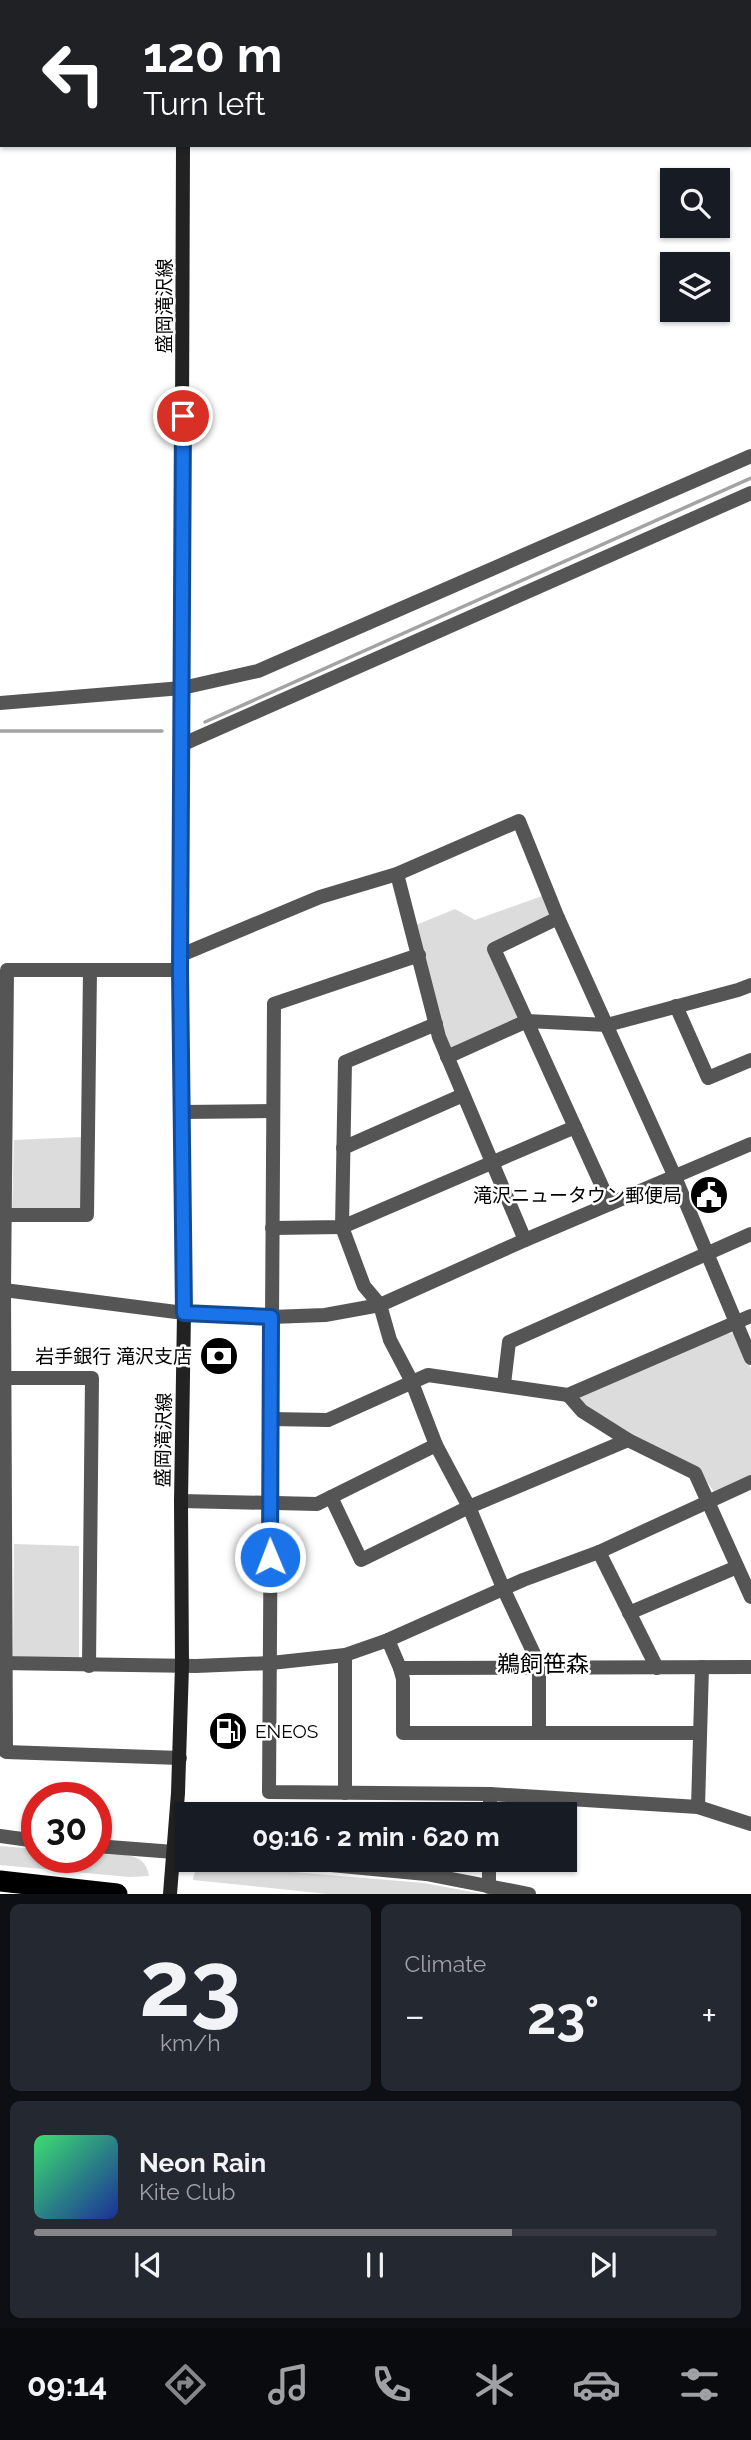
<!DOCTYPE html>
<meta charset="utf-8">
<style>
:root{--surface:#171b24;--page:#242831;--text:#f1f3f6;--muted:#9ea1a6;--line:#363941;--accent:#858687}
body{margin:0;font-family:Raleway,"Noto Sans JP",sans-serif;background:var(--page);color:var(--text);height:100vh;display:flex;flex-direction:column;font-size:26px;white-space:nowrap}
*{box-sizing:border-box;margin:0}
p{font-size:23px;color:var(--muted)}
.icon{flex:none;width:38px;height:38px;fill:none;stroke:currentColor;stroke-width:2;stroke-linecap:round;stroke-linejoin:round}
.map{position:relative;height:1894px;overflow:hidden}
.sheet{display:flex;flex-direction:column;gap:10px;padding:10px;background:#0d0f14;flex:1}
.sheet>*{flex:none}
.guide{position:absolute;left:0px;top:0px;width:752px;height:147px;box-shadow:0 2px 5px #0004;background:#202124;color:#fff;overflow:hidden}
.fabs{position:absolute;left:660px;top:168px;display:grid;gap:14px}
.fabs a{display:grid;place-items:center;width:70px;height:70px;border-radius:0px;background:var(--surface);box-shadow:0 2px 5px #0004;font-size:35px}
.speed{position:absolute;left:21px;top:1782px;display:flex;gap:14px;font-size:35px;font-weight:700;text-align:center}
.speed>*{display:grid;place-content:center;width:91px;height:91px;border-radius:50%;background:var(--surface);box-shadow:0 2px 5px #0004;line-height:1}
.speed .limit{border:10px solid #d22;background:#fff;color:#111}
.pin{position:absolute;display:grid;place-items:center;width:60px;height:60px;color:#fff;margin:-30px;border:4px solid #fff;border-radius:50%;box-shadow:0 2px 7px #0007}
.me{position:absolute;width:77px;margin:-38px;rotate:359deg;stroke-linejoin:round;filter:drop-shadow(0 0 5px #0008)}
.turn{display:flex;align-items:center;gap:24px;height:147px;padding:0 28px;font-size:32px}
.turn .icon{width:91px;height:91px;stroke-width:2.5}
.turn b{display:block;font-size:49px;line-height:60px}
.big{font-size:52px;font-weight:700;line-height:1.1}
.sheet .tile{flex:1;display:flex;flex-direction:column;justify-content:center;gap:10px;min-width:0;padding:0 24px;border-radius:10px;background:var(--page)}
.sheet .dial{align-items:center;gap:0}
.dial b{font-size:91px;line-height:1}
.song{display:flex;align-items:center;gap:21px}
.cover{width:84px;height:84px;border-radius:10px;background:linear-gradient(135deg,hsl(140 70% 55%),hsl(230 70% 35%))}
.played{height:7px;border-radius:4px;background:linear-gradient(90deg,var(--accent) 70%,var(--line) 70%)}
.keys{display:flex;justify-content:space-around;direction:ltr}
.heat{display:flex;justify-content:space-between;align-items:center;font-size:38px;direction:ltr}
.sheet .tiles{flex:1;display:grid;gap:10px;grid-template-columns:1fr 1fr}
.tile:last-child{grid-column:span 2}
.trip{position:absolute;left:175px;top:1802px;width:402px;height:70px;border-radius:0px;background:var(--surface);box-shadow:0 2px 5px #0004;font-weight:700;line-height:70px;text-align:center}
.tabs{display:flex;height:112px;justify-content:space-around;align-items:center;background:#090b0e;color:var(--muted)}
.tabs .icon{width:49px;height:49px}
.tabs .current{color:var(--accent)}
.tabs b{font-size:32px;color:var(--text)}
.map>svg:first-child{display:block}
.green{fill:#dcdcdc}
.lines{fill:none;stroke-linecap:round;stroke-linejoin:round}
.stream{stroke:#a3a3a3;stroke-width:3.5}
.minor{stroke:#555;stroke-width:14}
.tertiary{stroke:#555;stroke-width:14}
.secondary{stroke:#222;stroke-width:14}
.motorway{stroke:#000;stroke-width:21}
.route-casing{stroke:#114b97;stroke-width:18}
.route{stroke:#1a73e8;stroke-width:12}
.labels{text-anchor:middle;stroke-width:5;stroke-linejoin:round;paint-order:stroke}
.street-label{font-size:19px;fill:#000;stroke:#fff}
.poi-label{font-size:19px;fill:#000;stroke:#fff;text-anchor:end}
.quarter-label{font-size:23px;fill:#000;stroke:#fff}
</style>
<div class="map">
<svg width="751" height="1894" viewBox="0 0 751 1894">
<rect width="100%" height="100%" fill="#fff"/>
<g class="green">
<polygon points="545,895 554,917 491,948 523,1020 448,1054 416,925 455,909 475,920"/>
<polygon points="82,1137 83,1205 77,1211 12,1211 14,1140"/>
<polygon points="736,1333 751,1369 751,1476 714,1492 699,1470 633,1437 586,1408 578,1397 722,1334"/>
<polygon points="14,1544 79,1546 79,1660 13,1660"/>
<path d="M0 1846 37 1849V1857H96V1854C117 1855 146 1850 149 1876L129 1877 0 1865Z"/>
<path d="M209 1865 424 1883 483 1894H327L193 1880C194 1869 199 1867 209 1865Z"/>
</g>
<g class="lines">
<g class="stream">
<polyline points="205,722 751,478"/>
<polyline points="0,731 162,731"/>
</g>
<g class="minor">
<polyline points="181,745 751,493"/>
<polyline points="397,874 439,1037 525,1240"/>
<polyline points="558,918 494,949 610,1204"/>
<polyline points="181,955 320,897 397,874 519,821 558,918 675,1177 751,1358"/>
<polyline points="419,955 274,1004 269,1792 490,1794 698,1807 751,1824"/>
<polyline points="676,1006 708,1078 751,1060"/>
<polyline points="436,1024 345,1062 342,1227 364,1286 380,1305 390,1340 411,1380 436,1445 469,1507 504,1590 535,1656 539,1668 539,1733"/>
<polyline points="447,1057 527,1021 607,1025 738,990 751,985"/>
<polyline points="182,1112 273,1111"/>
<polyline points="343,1148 463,1095"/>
<polyline points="5,1215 87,1215 90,970"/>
<polyline points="272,1228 342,1227 575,1127"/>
<polyline points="4,1290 184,1313"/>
<polyline points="5,1378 92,1378 89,1666"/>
<polyline points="504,1384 509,1342 751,1234"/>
<polyline points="568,1395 582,1411 628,1440 695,1473 751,1597"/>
<polyline points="270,1419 328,1420 428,1375 568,1395 751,1316"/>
<polyline points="331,1497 361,1560 469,1507 628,1440"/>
<polyline points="181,1501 317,1504 436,1445"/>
<polyline points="599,1552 657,1668"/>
<polyline points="629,1613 737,1567"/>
<polyline points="388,1640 400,1668 751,1667"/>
<polyline points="0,1663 196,1666 271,1663 345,1655 388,1640 523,1580 599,1552 751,1482"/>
<polyline points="400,1668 403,1679 403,1733 700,1733"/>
<polyline points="180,1758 6,1752 4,1290 7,970 180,970"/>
<polyline points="345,1793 345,1655"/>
<polyline points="698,1807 702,1667"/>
<polyline points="490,1815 490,1794"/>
<polyline points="0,1836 37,1841"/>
<polyline points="96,1846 187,1853"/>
<polyline points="278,1860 426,1874 529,1894"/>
<polyline points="489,1887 489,1860"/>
</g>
<g class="tertiary">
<polyline points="0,703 182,688 258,671 751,456"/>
<polyline points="184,1313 271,1317 325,1315 380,1305 525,1240 751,1144"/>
</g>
<g class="secondary">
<polyline points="183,2 183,0"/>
<polyline points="170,1894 178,1793 182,1666 181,1501 184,1313 180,970 183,145"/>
</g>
<polyline class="motorway" points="0,1881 117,1894"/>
</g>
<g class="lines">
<defs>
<polyline id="route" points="183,416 180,970 184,1313 271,1317 270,1557"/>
</defs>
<use href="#route" class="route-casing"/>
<use href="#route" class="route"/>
</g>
<defs>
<symbol id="civic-disc" viewBox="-11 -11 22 22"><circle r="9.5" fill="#000" stroke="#fff"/><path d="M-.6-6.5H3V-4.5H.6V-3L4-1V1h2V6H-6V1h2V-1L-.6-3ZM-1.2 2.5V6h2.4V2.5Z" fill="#fff"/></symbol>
<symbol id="bank-disc" viewBox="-11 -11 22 22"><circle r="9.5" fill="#000" stroke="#fff"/><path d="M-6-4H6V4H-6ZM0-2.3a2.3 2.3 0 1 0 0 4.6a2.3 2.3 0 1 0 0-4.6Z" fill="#fff"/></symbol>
<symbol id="fuel-disc" viewBox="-11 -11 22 22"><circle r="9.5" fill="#000" stroke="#fff"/><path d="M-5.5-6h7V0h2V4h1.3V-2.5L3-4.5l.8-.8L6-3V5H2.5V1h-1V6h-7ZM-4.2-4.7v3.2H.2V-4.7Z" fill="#fff"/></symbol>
</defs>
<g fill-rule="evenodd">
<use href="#civic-disc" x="687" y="1173" width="44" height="44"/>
<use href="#bank-disc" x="197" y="1334" width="44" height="44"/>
<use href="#fuel-disc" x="206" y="1709" width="44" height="44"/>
</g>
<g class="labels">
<g class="street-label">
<text transform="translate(164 306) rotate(-90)" y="7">盛岡滝沢線</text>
<text transform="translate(163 1440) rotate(-89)" y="7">盛岡滝沢線</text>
</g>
<g class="poi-label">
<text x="682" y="1202">滝沢ニュータウン郵便局</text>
<text x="192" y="1363">岩手銀行 滝沢支店</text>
<text x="255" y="1738" text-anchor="start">ENEOS</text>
</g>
<g class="quarter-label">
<text x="543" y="1672">鵜飼笹森</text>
</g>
</g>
</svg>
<div class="fabs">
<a><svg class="icon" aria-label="search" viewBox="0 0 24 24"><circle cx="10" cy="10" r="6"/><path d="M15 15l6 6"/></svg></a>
<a><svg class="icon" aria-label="layers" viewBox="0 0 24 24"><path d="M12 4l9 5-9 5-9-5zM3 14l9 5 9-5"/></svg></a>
</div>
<div class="speed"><div class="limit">30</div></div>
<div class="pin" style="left:183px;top:416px;background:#d93025"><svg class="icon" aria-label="arrive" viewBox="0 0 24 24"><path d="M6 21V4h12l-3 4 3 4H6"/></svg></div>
<svg class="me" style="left:270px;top:1557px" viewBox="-20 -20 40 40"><circle r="17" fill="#1a73e8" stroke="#fff" stroke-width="3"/><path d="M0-11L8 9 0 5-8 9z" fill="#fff"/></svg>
<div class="trip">09:16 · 2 min · 620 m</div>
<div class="guide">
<div class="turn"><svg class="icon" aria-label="left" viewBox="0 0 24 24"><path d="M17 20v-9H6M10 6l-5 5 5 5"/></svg><div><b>120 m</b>Turn left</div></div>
</div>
</div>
<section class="sheet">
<div class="tiles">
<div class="tile dial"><b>23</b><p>km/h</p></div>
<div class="tile"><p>Climate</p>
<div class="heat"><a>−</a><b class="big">23°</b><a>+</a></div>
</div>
<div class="tile">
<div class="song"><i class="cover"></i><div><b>Neon Rain</b><p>Kite Club</p></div></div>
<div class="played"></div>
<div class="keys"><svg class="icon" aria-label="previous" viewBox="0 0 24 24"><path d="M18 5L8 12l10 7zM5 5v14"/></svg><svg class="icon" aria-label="pause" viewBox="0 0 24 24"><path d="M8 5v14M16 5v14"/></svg><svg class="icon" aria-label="next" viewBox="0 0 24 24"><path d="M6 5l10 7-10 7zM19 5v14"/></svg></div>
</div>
</div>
</section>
<nav class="tabs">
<b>09:14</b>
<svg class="icon current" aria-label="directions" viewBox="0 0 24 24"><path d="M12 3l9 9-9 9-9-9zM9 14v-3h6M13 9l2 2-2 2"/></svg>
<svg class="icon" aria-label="music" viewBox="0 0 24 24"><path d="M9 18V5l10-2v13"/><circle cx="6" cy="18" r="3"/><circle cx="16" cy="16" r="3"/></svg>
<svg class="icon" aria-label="phone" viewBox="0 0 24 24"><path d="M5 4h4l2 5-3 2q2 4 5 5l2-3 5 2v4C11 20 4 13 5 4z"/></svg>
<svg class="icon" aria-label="climate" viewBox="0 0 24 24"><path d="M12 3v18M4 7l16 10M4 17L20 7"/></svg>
<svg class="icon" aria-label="car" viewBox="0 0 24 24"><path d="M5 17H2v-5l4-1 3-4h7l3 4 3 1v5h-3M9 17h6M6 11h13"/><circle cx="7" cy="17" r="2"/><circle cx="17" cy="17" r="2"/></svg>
<svg class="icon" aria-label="filters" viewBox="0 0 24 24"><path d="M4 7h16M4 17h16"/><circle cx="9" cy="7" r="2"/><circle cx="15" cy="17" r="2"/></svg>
</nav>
